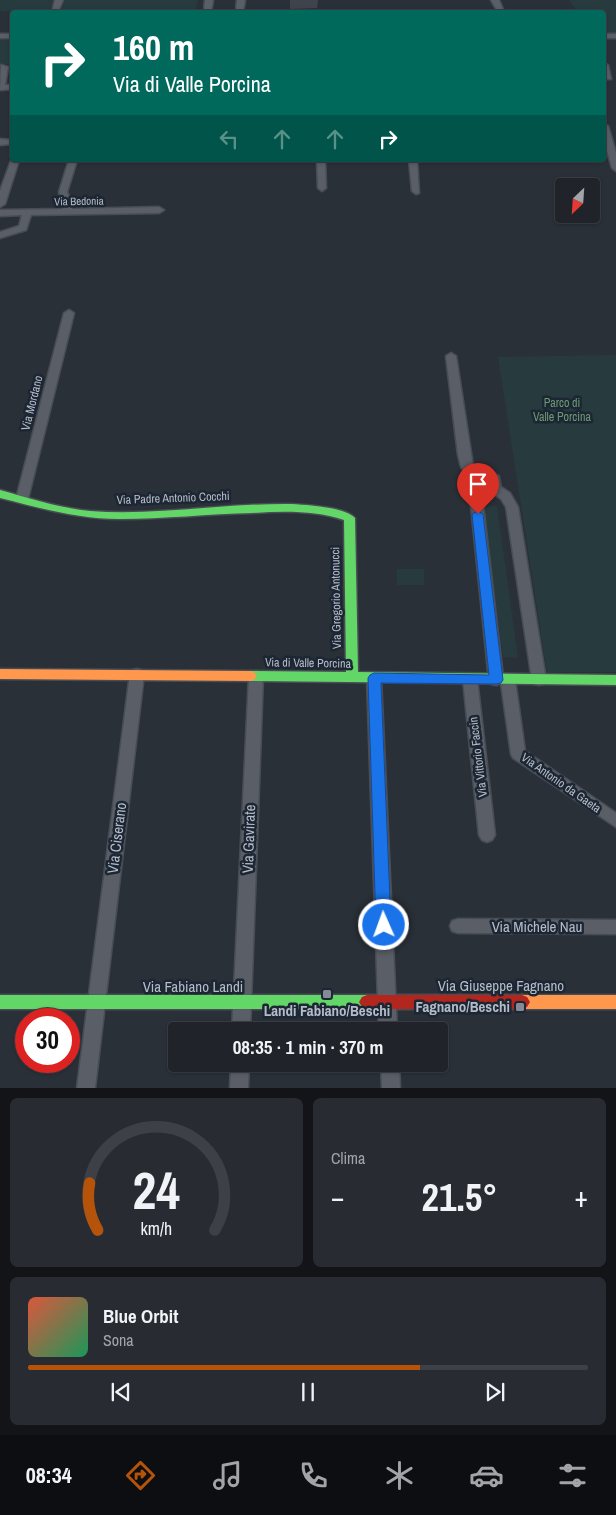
<!DOCTYPE html>
<html lang="it">
<meta charset="utf-8">
<style>
:root{--surface:#20242a;--page:#282c32;--text:#f1f3f6;--muted:#a2a4a8;--line:#3d4147;--accent:#b45309}
body{margin:0;font-family:"Archivo Narrow",sans-serif;background:var(--page);color:var(--text);height:100vh;display:flex;flex-direction:column;font-size:19px;white-space:nowrap}
*{box-sizing:border-box;margin:0}
p{font-size:16px;color:var(--muted)}
.icon{flex:none;width:28px;height:28px;fill:none;stroke:currentColor;stroke-width:2;stroke-linecap:round;stroke-linejoin:round}
.map{position:relative;height:1088px;overflow:hidden}
.drawer{display:flex;flex-direction:column;gap:10px;padding:10px;background:#121417;flex:1}
.drawer>*{flex:none}
.top-card{position:absolute;left:10px;top:10px;width:596px;height:152px;border-radius:5px;box-shadow:0 1px 4px #0004,0 0 0 1px var(--line);background:#00695c;color:#fff;overflow:hidden}
.needle{width:32px;rotate:205deg}
.controls{position:absolute;left:555px;top:178px;display:grid;gap:10px}
.controls a{display:grid;place-items:center;width:45px;height:45px;border-radius:5px;background:var(--surface);box-shadow:0 1px 4px #0004,0 0 0 1px var(--line);font-size:25px}
.speed{position:absolute;left:15px;top:1008px;display:flex;gap:10px;font-size:25px;font-weight:700;text-align:center}
.speed>*{display:grid;place-content:center;width:65px;height:65px;border-radius:50%;background:var(--surface);box-shadow:0 1px 4px #0004,0 0 0 1px var(--line);line-height:1}
.speed .limit{border:8px solid #d22;background:#fff;color:#111}
.pin{position:absolute;display:grid;place-items:center;width:42px;height:42px;color:#fff;margin:-51px -21px;border-radius:50% 50% 50% 0;rotate:-45deg;box-shadow:0 0 5px #0007}
.pin .icon{rotate:45deg}
.me{position:absolute;width:55px;margin:-28px;rotate:358deg;stroke-linejoin:round;filter:drop-shadow(0 0 4px #0008)}
.turn{display:flex;align-items:center;gap:18px;height:105px;padding:0 20px;font-size:22px}
.turn .icon{width:65px;height:65px;stroke-width:2.5}
.turn b{display:block;font-size:35px;line-height:42px}
.lanes{display:flex;align-items:center;height:48px;padding:0 20px;background:#0003;justify-content:center;gap:25px;direction:ltr}
.lanes .off{opacity:.35}
.big{font-size:38px;font-weight:700;line-height:1.1}
.drawer .widget{flex:1;display:flex;flex-direction:column;justify-content:center;gap:8px;min-width:0;padding:0 18px;border-radius:8px;background:var(--page)}
.drawer .dial{align-items:center;gap:0}
.dial svg{height:130px;overflow:visible;fill:none;stroke:var(--line);stroke-width:7;stroke-linecap:round;text-anchor:middle}
.dial text{fill:var(--text);stroke:none}
.song{display:flex;align-items:center;gap:15px}
.cover{width:60px;height:60px;border-radius:8px;background:linear-gradient(135deg,hsl(10 70% 55%),hsl(150 70% 35%))}
.played{height:5px;border-radius:2px;background:linear-gradient(90deg,var(--accent) 70%,var(--line) 70%)}
.keys{display:flex;justify-content:space-around;direction:ltr}
.heat{display:flex;justify-content:space-between;align-items:center;font-size:28px;direction:ltr}
.drawer .tiles{flex:1;display:grid;gap:10px;grid-template-columns:1fr 1fr}
.widget:last-child{grid-column:span 2}
.trip{position:absolute;left:168px;top:1022px;width:280px;height:50px;border-radius:5px;background:var(--surface);box-shadow:0 1px 4px #0004,0 0 0 1px var(--line);font-weight:700;line-height:50px;text-align:center}
.dock{display:flex;height:80px;justify-content:space-around;align-items:center;background:#0d0e11;color:var(--muted)}
.dock .icon{width:35px;height:35px}
.dock .current{color:var(--accent)}
.dock b{font-size:22px;color:var(--text)}
.map>svg:first-child{display:block}
.green{fill:#273a3e}
.building{fill:#3f444c}
.lines{fill:none;stroke-linecap:round;stroke-linejoin:round}
.street-casing{stroke:#484c55;stroke-width:3}
.fast-casing{stroke:#484c55;stroke-width:3}
.slow-casing{stroke:#484c55;stroke-width:3}
.jam-casing{stroke:#484c55;stroke-width:3}
.street{fill:#5a5e66;fill-rule:evenodd}
.fast{fill:#63d668;fill-rule:evenodd}
.slow{fill:#ff974d;fill-rule:evenodd}
.jam{fill:#b3261e;fill-rule:evenodd}
.route{fill:#1a73e8;stroke:#114b97}
.poi-dot{fill:#848b96;stroke:#1d2633;stroke-width:2}
.labels{text-anchor:middle;stroke-width:5;stroke-linejoin:round;paint-order:stroke}
.far-street-label{font-size:11px;fill:#b4bcc9;stroke:#1d2633}
.street-label{font-size:12px;fill:#b4bcc9;stroke:#1d2633}
.park-label{font-size:12px;fill:#6b9a76;stroke:#1d2633}
.near-street-label{font-size:15px;fill:#b4bcc9;stroke:#1d2633}
.near-poi-label{font-size:15px;font-weight:bold;fill:#b4bcc9;stroke:#1d2633;text-anchor:end}
</style>
<div class="map">
<svg width="616" height="1088" viewBox="0 0 616 1088">
<rect width="100%" height="100%" fill="#2a3038"/>
<g class="green">
<polygon points="0,0 54,0 49,12 0,11"/>
<polygon points="65,0 198,0 196,10 61,10"/>
<polygon points="569,0 616,0 616,34 604,34 604,12 577,12"/>
<rect x="0" y="40" width="12" height="24"/>
<polygon points="616,355 616,672 547,672 498,357"/>
<polygon points="497,506 518,658 503,657 483,507"/>
<rect x="397" y="569" width="27" height="16"/>
</g>
<polygon class="building" points="290,0 318,0 317,8 290,9"/>
<g class="lines">
<defs>
<g id="street">
<polygon points="55,0 63,0 58,12 52,12"/>
<polygon points="205,0 213,0 211,12 204,12"/>
<polygon points="237,0 245,0 243,12 236,12"/>
<polygon points="491,0 499,0 504,12 498,12"/>
<rect x="0" y="34" width="12" height="4"/>
<rect x="604" y="34" width="12" height="4"/>
<polygon points="604,63 608,65 611,79 604,79"/>
<polygon points="1,65 8,67 5,85 12,85 12,89 0,90"/>
<polygon points="604,124 608,126 616,153 616,171 612,168 604,140"/>
<polygon points="0,139 12,140 12,144 0,145"/>
<polygon points="12,158 12,160 19,160 5,204 0,207 0,191"/>
<polygon points="69,160 77,160 67,192 73,205 72,209 159,207 164,210 159,213 31,215 26,230 0,238 0,232 19,226 22,215 0,216 0,210 63,209 63,205 59,192"/>
<polygon points="317,160 325,160 326,188 322,191 318,188"/>
<polygon points="409,160 417,160 419,193 416,194 412,191"/>
<polygon points="69,310 74,313 28,499 22,503 16,499 64,313"/>
<path d="M451 353 456 356 473 466 476 471 488 470 499 476 501 487 510 493 518 507 546 680 544 684 539 685 534 684 532 680 506 507 501 499 493 493 482 496 503 677 508 675 513 676 515 680 525 751 616 813V827L513 758 511 754 501 683 496 685 491 684 489 680 470 496 473 491 464 482 468 476 461 467 458 455 446 356ZM481 478 489 481 490 485C484 488 480 486 476 482Z"/>
<polygon points="137,669 142,670 144,674 95,1088 77,1088 130,674 132,670"/>
<polygon points="256,671 261,672 263,676 250,1031 232,1031 249,676 251,672"/>
<polygon points="374,673 379,674 381,678 397,1031 379,1031 367,678 369,674"/>
<polygon points="470,674 475,675 477,679 495,835 492,840 487,842 482,840 479,835 463,679 465,675"/>
<polygon points="458,919 616,920 616,934 458,933 452,931 450,926 452,921"/>
<polygon points="231,1064 249,1064 248,1088 230,1088"/>
<polygon points="381,1064 399,1064 400,1088 382,1088"/>
</g>
<g id="fast">
<path d="M0 490C29 498 59 508 90 511 157 516 225 503 292 504 307 505 345 507 355 518L358 672 616 675V685L251 681 247 679 245 676 247 673 251 671 346 672 344 520C314 510 283 511 253 513 208 514 164 519 120 519 78 519 40 508 0 498Z"/>
<polygon points="0,995 367,995 372,997 375,1002 372,1007 367,1009 0,1009"/>
</g>
<g id="slow">
<polygon points="0,669 251,671 255,673 257,676 255,679 251,681 0,679"/>
<polygon points="522,995 616,995 616,1009 522,1009 517,1007 514,1002 517,997"/>
</g>
<polygon id="jam" points="367,995 522,995 527,997 530,1002 527,1007 522,1009 367,1009 362,1007 359,1002 362,997"/>
</defs>
<use href="#street" class="street-casing"/>
<use href="#fast" class="fast-casing"/>
<use href="#slow" class="slow-casing"/>
<use href="#jam" class="jam-casing"/>
<use href="#street" class="street"/>
<use href="#fast" class="fast"/>
<use href="#slow" class="slow"/>
<use href="#jam" class="jam"/>
</g>
<polygon class="route" points="478,511 483,514 503,680 501,683 496,684 381,683 391,925 389,930 384,932 378,930 376,925 368,678 370,675 374,673 489,675 472,514"/>
<g class="poi-dot">
<rect x="322" y="989" width="10" height="10" rx="2.5"/>
<rect x="515" y="1002" width="10" height="10" rx="2.5"/>
</g>
<g class="labels">
<g class="far-street-label">
<text transform="translate(79 201) rotate(-1)" y="4">Via Bedonia</text>
</g>
<g class="street-label">
<text transform="translate(32 403) rotate(-76)" y="4">Via Mordano</text>
<text transform="translate(173 498) rotate(-2)" y="4">Via Padre Antonio Cocchi</text>
<text transform="translate(336 598) rotate(-91)" y="4">Via Gregorio Antonucci</text>
<text transform="translate(308 663) rotate(1)" y="4">Via di Valle Porcina</text>
<text transform="translate(478 757) rotate(-97)" y="4">Via Vittorio Faccin</text>
<text transform="translate(561 783) rotate(35)" y="4">Via Antonio da Gaeta</text>
</g>
<g class="park-label">
<text x="562" y="407">Parco di<tspan x="562" dy="14">Valle Porcina</tspan></text>
</g>
<g class="near-street-label">
<text transform="translate(117 838) rotate(-83)" y="5">Via Ciserano</text>
<text transform="translate(249 839) rotate(-88)" y="5">Via Gavirate</text>
<text x="537" y="932">Via Michele Nau</text>
<text x="501" y="991">Via Giuseppe Fagnano</text>
<text x="193" y="992">Via Fabiano Landi</text>
</g>
<g class="near-poi-label">
<text x="510" y="1012">Fagnano/Beschi</text>
<text x="327" y="1016" text-anchor="middle">Landi Fabiano/Beschi</text>
</g>
</g>
</svg>
<div class="controls">
<a><svg class="needle" viewBox="-14 -14 28 28"><path d="M0-13l5 13h-10z" fill="#e53935"/><path d="M0 13l5-13h-10z" fill="#a2a4a8"/></svg></a>
</div>
<div class="speed"><div class="limit">30</div></div>
<div class="pin" style="left:478px;top:514px;background:#d93025"><svg class="icon" aria-label="arrive" viewBox="0 0 24 24"><path d="M6 21V4h12l-3 4 3 4H6"/></svg></div>
<svg class="me" style="left:384px;top:925px" viewBox="-20 -20 40 40"><circle r="17" fill="#1a73e8" stroke="#fff" stroke-width="3"/><path d="M0-11L8 9 0 5-8 9z" fill="#fff"/></svg>
<div class="trip">08:35 · 1 min · 370 m</div>
<div class="top-card">
<div class="turn"><svg class="icon" aria-label="right" viewBox="0 0 24 24"><path d="M7 20v-9h11M14 6l5 5-5 5"/></svg><div><b>160 m</b>Via di Valle Porcina</div></div>
<div class="lanes"><svg class="icon off" aria-label="left" viewBox="0 0 24 24"><path d="M17 20v-9H6M10 6l-5 5 5 5"/></svg><svg class="icon off" aria-label="ahead" viewBox="0 0 24 24"><path d="M12 20V5M6 11l6-6 6 6"/></svg><svg class="icon off" aria-label="ahead" viewBox="0 0 24 24"><path d="M12 20V5M6 11l6-6 6 6"/></svg><svg class="icon" aria-label="right" viewBox="0 0 24 24"><path d="M7 20v-9h11M14 6l5 5-5 5"/></svg></div>
</div>
</div>
<section class="drawer">
<div class="tiles">
<div class="widget dial"><svg viewBox="0 0 100 80">
<path d="M14 69A42 42 0 1 1 86 69"/>
<path d="M14 69A42 42 0 0 1 9 40" stroke="#b45309"/>
<text x="50" y="56" font-size="32" font-weight="700">24</text>
<text x="50" y="72" font-size="11">km/h</text>
</svg></div>
<div class="widget"><p>Clima</p>
<div class="heat"><a>−</a><b class="big">21.5°</b><a>+</a></div>
</div>
<div class="widget">
<div class="song"><i class="cover"></i><div><b>Blue Orbit</b><p>Sona</p></div></div>
<div class="played"></div>
<div class="keys"><svg class="icon" aria-label="previous" viewBox="0 0 24 24"><path d="M18 5L8 12l10 7zM5 5v14"/></svg><svg class="icon" aria-label="pause" viewBox="0 0 24 24"><path d="M8 5v14M16 5v14"/></svg><svg class="icon" aria-label="next" viewBox="0 0 24 24"><path d="M6 5l10 7-10 7zM19 5v14"/></svg></div>
</div>
</div>
</section>
<nav class="dock">
<b>08:34</b>
<svg class="icon current" aria-label="directions" viewBox="0 0 24 24"><path d="M12 3l9 9-9 9-9-9zM9 14v-3h6M13 9l2 2-2 2"/></svg>
<svg class="icon" aria-label="music" viewBox="0 0 24 24"><path d="M9 18V5l10-2v13"/><circle cx="6" cy="18" r="3"/><circle cx="16" cy="16" r="3"/></svg>
<svg class="icon" aria-label="phone" viewBox="0 0 24 24"><path d="M5 4h4l2 5-3 2q2 4 5 5l2-3 5 2v4C11 20 4 13 5 4z"/></svg>
<svg class="icon" aria-label="climate" viewBox="0 0 24 24"><path d="M12 3v18M4 7l16 10M4 17L20 7"/></svg>
<svg class="icon" aria-label="car" viewBox="0 0 24 24"><path d="M5 17H2v-5l4-1 3-4h7l3 4 3 1v5h-3M9 17h6M6 11h13"/><circle cx="7" cy="17" r="2"/><circle cx="17" cy="17" r="2"/></svg>
<svg class="icon" aria-label="filters" viewBox="0 0 24 24"><path d="M4 7h16M4 17h16"/><circle cx="9" cy="7" r="2"/><circle cx="15" cy="17" r="2"/></svg>
</nav>
